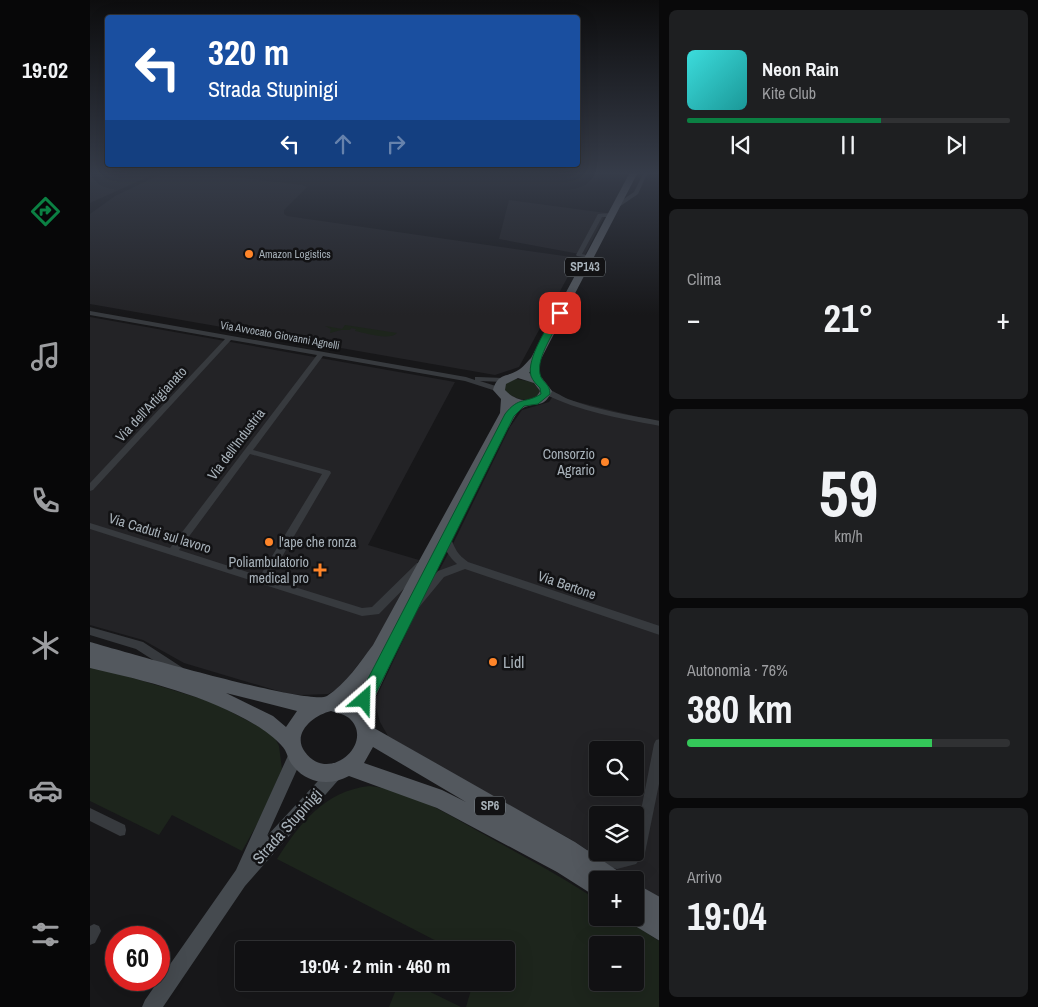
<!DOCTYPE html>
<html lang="it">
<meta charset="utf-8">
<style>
:root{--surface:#111113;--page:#1e1f21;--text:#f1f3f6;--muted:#9c9da0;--line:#303133;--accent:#0b8043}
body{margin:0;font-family:"Archivo Narrow",sans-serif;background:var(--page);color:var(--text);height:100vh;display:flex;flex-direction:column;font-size:19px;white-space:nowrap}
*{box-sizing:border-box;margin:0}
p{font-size:16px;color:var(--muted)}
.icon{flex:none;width:28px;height:28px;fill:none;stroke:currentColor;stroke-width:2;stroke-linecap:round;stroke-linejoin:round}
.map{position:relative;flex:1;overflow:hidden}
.side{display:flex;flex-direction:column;gap:10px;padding:10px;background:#09090a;width:379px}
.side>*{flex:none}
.banner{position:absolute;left:15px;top:15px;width:475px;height:152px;border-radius:5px;box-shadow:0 5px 20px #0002,0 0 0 1px var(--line);background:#1a4fa0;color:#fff;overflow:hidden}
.fabs{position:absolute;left:499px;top:741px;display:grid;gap:10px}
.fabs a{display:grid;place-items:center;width:55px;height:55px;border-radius:5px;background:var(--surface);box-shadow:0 5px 20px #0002,0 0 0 1px var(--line);font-size:25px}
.speed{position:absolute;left:15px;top:926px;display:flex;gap:10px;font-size:25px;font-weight:700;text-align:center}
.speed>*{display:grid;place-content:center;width:65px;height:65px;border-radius:50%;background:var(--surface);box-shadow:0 5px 20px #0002,0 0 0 1px var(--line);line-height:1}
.speed .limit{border:8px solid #d22;background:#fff;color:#111}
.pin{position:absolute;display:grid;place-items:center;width:42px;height:42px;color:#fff;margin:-21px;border-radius:10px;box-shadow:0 2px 8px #0006}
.me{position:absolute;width:55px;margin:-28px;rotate:25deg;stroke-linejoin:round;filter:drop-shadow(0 0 4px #0008)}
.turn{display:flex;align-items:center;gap:18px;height:105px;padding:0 20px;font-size:22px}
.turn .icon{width:65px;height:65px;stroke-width:2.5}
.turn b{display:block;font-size:35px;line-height:42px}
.lanes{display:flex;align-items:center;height:48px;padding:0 20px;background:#0003;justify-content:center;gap:25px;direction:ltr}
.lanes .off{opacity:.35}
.big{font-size:38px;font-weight:800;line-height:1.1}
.side .card{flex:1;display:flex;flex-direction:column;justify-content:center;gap:8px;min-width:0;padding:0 18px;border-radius:8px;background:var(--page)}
.side .dial{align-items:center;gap:0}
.dial b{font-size:65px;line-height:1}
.song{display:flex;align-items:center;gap:15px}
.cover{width:60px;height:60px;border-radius:8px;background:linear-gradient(135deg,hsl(180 70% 55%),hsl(180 70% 35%))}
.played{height:5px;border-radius:2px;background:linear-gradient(90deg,var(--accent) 60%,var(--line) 60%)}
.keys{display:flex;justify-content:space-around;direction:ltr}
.heat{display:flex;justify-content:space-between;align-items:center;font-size:28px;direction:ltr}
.charge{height:8px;border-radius:4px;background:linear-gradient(90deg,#34c759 76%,var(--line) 0)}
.trip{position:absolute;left:145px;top:941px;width:280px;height:50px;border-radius:5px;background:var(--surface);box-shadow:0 5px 20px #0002,0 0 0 1px var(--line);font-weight:800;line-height:50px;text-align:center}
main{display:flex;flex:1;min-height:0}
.tab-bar{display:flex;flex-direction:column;width:90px;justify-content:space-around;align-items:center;background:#070708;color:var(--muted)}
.tab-bar .icon{width:35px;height:35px}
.tab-bar .selected{color:var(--accent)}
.tab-bar b{font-size:22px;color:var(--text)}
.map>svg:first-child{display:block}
.built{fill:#232326;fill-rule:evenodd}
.green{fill:#1d251c;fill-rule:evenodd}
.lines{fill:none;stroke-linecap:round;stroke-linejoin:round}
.street{fill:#373a3e;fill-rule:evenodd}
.secondary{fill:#454a4f;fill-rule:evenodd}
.primary{fill:#53585e;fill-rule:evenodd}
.route{fill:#0b8043;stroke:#07532c}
.poi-dot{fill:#ff8529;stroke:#121214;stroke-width:2}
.labels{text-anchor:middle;stroke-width:5;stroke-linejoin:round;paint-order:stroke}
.far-poi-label{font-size:11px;fill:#a8b2ba;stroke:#121214;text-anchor:start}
.far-street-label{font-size:11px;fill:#a8b2ba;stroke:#121214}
.shield{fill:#121214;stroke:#7b8288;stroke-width:1}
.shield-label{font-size:12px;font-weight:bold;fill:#a8b2ba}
.street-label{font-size:14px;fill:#a8b2ba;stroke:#121214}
.poi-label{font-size:14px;fill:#a8b2ba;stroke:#121214;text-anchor:end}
.near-poi-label{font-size:16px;fill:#a8b2ba;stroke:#121214;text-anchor:start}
.near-street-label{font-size:16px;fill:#a8b2ba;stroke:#121214}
</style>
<main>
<nav class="tab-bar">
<b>19:02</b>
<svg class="icon selected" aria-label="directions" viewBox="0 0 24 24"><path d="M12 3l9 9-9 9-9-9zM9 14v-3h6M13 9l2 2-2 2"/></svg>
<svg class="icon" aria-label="music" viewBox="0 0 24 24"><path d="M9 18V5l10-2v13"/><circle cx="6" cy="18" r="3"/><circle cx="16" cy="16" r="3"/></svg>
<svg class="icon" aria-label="phone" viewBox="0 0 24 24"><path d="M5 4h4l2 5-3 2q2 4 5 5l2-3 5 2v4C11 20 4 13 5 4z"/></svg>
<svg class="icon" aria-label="climate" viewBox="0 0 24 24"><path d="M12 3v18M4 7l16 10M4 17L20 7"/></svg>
<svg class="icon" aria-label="car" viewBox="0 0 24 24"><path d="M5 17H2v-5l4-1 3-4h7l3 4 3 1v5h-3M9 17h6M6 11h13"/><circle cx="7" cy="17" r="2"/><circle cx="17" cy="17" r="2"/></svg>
<svg class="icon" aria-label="filters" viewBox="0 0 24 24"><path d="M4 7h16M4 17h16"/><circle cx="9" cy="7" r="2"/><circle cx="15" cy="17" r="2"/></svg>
</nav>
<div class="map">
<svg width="570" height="1007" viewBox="0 0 570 1007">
<rect width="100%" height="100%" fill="#171719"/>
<g class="built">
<polygon points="0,174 64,174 0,203"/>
<polygon points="71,174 119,174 212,185 217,187 194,210 194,214 197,216 488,258 429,367 405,375 0,304 0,214 25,196"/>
<polygon points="419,200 516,213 495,255 409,239"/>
<polygon points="0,317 365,382 278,545 329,560 285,643 250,688 238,694 211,695 195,693 94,663 53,640 0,625"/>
<path d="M463 396 569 422V898L482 840 363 774 298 736 290 722 285 704 286 698 325 615 358 554 420 427 432 410 459 402ZM508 750H545V788H508ZM508 815H545V852H508Z"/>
</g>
<g class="green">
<path d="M255 325 307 333C299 341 276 333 265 331L266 329 261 328 260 330H251L240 333 241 329 235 326 252 329Z"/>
<path d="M426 379 443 382 451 391 446 398C433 402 424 399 414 390L416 383Z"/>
<polygon points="0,667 30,674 122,702 172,728 185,738 189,746 192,769 171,817 152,851 82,815 69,835 0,801"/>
<path d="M279 786C320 790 359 815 395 835 433 856 471 876 507 900L508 918H534L569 941V1007H376L383 983 416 982V950H364L187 859C209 824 235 791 279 786ZM508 945H545V982H508Z"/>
<polygon points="309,982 322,983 371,1007 299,1007"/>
</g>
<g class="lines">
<g class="street">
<polygon points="553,174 557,174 548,194 526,209 522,209 522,207 544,192"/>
<polygon points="508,214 520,213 523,215 520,217 512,217 492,254 501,256 501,258 487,256 486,255"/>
<path d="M0 311 376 377 385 380V377H388L413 378 417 380 413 382 390 381 412 388V392H409L375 381 233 356 163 450 240 471 241 473 179 579 272 608 282 607 327 563H333L335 566 333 569 289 614 272 616 0 529V523L80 548 227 355 141 340 3 490 0 491V483L135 339 0 315ZM160 454 232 474 170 576 89 550Z"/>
<path d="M453 389C462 389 471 396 478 399 507 410 539 415 570 421V426C530 418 489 412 453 393Z"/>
<path d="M357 535 360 536C365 549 367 554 378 562L570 626V635L375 569 354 577 321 617 317 618 313 617 312 614 313 611 348 571 367 564C359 557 354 549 352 538L354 536Z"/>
<polygon points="0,627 53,642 93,668 94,671 93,674 89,676 85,674 46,649 0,635"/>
<polygon points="570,739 570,779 555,853 546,864 527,869 495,861 493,856 495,851 500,849 508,851 508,852 527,855 538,852 545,852 545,841 564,744 566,740"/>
<polygon points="0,808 35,825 36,830 35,835 30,836 0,821"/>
<polygon points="4,924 9,926 11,931 5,943 0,945 0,926"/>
</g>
<polygon class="secondary" points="206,747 211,749 214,754 177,836 241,767 246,764 251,767 254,772 251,777 155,886 73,1007 52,1007 55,1000 146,870 201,749"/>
<g class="primary">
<path d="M539 174H547L451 359 439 373 452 378 462 391C454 408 449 402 435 407 427 410 423 420 419 427L414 428 304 637 308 638 310 643 278 713 284 723V728L485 842 531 873 534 880H508V898L467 872 347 808 259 776C241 786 218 784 204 767 199 762 198 756 195 750 191 743 177 732 169 727 119 696 57 681 0 668V642C32 651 219 706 237 696 256 684 270 662 283 645L410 413 411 399 403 390C408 372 417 378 430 369 434 366 438 361 441 358ZM428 378 444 383 450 391C443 406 424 400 415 390L416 384ZM275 681 265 703 256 700ZM136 693 207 711 196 727 183 716ZM241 711C247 713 254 714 259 718 286 742 239 785 215 752 201 733 224 715 241 711ZM283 747 376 802 352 790 274 763Z"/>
<polygon points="545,883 570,897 570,941 537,921 536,918 545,918"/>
</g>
</g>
<linearGradient id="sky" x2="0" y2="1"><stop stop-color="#0d0d0e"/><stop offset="0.55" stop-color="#363c49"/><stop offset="1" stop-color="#363c49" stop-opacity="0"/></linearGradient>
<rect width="570" height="315" fill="url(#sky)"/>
<path class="route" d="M467 311 474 313C466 329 446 357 450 374 452 383 460 383 460 394L448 404 434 406 424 416 280 705 274 707 269 705 267 700 269 696 415 414C429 396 435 404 451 394L450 388C446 384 443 381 441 376 436 359 458 326 467 311Z"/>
<g class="poi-dot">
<circle cx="159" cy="254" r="5"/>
<circle cx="515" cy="462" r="5"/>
<circle cx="179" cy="542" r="5"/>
<path d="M227.5 562.5h5v5h5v5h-5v5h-5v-5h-5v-5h5z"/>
<circle cx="403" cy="662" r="5"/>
</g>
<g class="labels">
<g class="far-poi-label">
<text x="169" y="258">Amazon Logistics</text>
</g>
<g class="far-street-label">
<text transform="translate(190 335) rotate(10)" y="4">Via Avvocato Giovanni Agnelli</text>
</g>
<g class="shield">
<rect x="475" y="257.5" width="40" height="19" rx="4"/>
<rect x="385" y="796.5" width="30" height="19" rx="4"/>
</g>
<g class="shield-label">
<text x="495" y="271">SP143</text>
<text x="400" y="810">SP6</text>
</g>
<g class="street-label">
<text transform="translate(61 404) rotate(-47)" y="5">Via dell'Artigianato</text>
<text transform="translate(146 444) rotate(-53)" y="5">Via dell'Industria</text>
<text transform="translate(70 533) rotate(17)" y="5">Via Caduti sul lavoro</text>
<text transform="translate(477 585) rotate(19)" y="5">Via Bertone</text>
</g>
<g class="poi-label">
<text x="505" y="459">Consorzio<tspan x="505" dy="16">Agrario</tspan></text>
<text x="189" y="547" text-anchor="start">l'ape che ronza</text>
<text x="219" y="567">Poliambulatorio<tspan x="219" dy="16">medical pro</tspan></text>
</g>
<g class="near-poi-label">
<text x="413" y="668">Lidl</text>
</g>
<g class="near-street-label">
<text transform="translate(197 826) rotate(-48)" y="6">Strada Stupinigi</text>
</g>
</g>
</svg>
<div class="fabs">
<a><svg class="icon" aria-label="search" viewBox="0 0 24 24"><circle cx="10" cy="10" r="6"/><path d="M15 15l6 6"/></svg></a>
<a><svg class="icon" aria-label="layers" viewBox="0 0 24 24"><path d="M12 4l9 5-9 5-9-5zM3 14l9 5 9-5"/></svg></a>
<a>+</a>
<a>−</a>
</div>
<div class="speed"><div class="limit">60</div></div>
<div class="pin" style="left:470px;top:313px;background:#d93025"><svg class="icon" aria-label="arrive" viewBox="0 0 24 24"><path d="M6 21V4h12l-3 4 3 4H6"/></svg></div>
<svg class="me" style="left:274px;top:700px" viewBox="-20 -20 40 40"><path d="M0-17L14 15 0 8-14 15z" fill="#0b8043" stroke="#fff" stroke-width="4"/></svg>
<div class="trip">19:04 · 2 min · 460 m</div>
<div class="banner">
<div class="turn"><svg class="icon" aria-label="left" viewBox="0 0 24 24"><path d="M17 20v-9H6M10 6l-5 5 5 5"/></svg><div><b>320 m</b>Strada Stupinigi</div></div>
<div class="lanes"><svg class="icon" aria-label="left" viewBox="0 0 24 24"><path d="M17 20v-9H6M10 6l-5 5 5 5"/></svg><svg class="icon off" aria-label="ahead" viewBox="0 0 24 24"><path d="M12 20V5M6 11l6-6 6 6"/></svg><svg class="icon off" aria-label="right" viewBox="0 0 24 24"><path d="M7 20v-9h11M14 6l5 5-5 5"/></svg></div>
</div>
</div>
<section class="side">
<div class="card">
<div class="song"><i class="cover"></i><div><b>Neon Rain</b><p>Kite Club</p></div></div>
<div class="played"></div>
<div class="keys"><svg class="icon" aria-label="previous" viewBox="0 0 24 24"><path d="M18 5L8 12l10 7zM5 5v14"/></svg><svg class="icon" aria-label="pause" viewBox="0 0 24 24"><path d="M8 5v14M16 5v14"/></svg><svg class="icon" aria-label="next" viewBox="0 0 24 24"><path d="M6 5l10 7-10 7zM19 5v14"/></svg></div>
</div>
<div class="card"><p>Clima</p>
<div class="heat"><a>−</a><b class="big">21°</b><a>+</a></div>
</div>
<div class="card dial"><b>59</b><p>km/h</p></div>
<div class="card"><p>Autonomia · 76%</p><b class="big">380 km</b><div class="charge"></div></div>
<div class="card"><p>Arrivo</p><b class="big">19:04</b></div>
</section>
</main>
